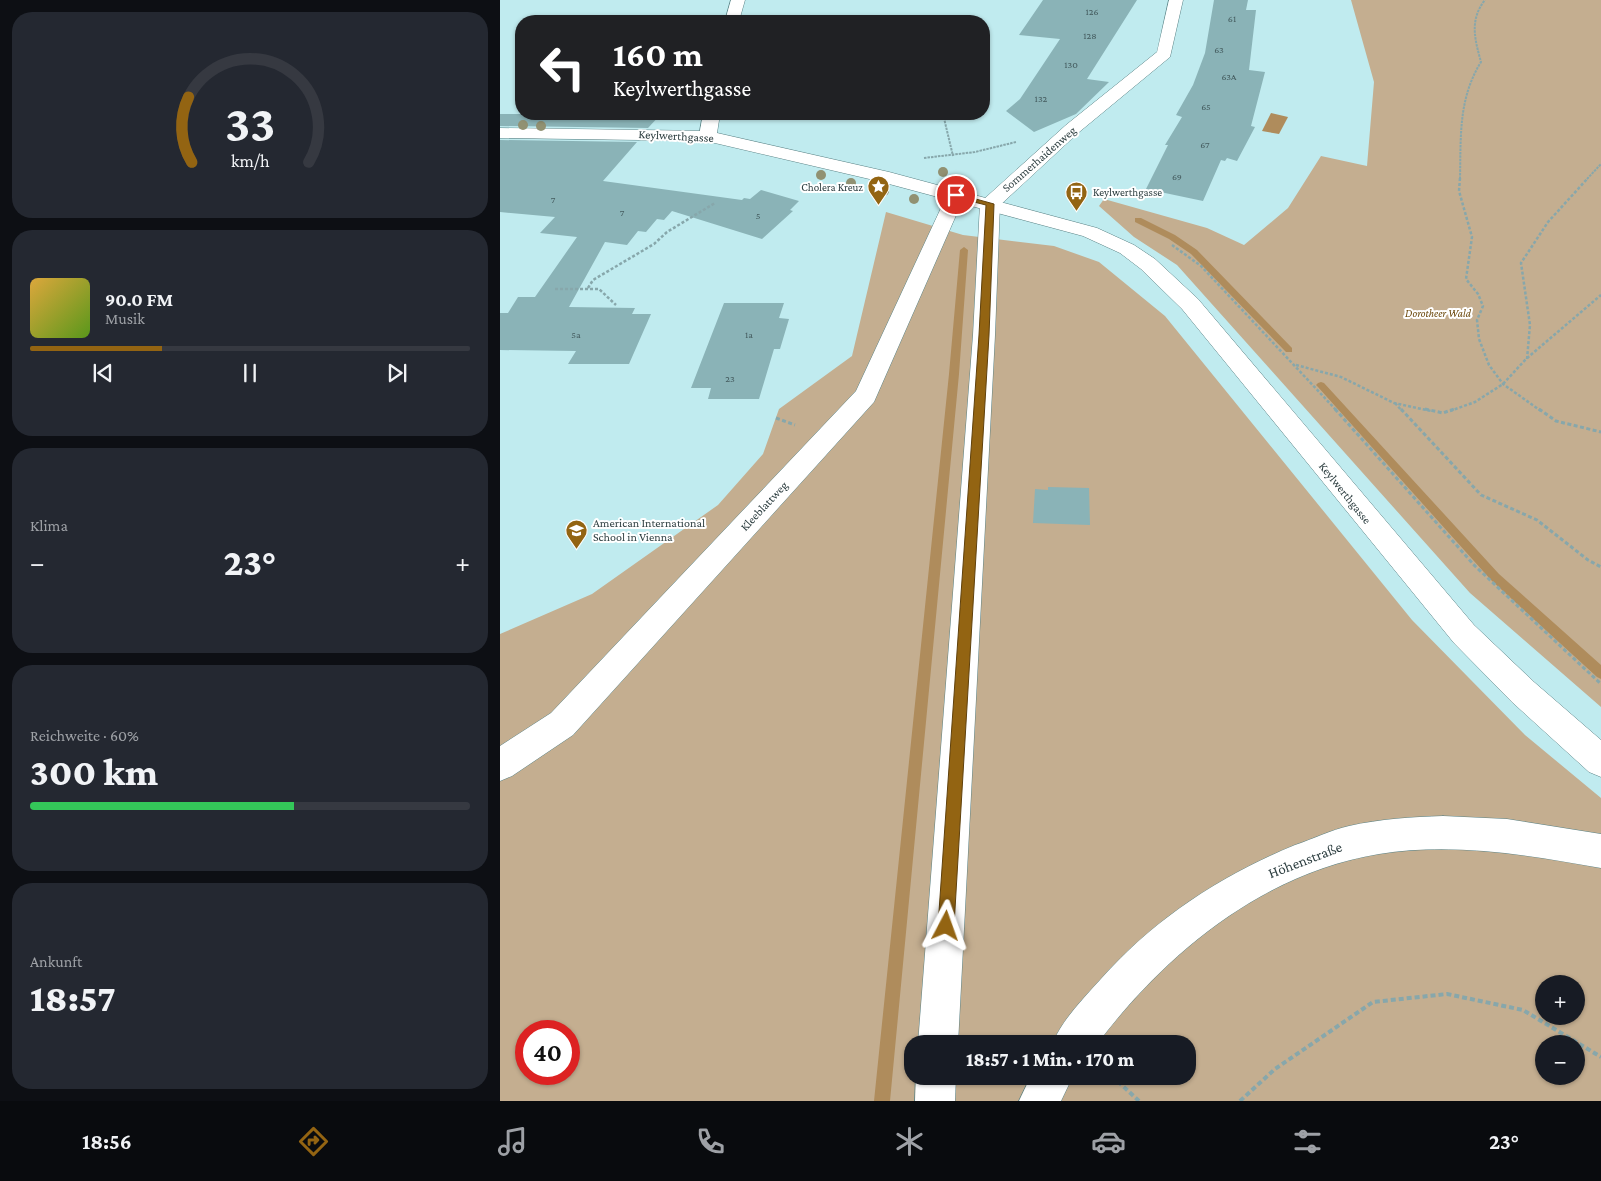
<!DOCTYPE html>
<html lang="de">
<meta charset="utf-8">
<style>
:root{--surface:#171b24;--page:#242831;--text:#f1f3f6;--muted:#9ea1a6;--line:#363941;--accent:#936412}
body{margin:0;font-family:"Crimson Pro",serif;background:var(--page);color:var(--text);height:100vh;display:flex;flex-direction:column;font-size:19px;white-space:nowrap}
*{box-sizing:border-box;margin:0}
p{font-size:16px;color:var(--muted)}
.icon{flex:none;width:28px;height:28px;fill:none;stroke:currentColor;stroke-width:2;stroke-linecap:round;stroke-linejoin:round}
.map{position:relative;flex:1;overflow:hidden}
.sheet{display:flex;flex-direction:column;gap:12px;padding:12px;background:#0d0f14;width:500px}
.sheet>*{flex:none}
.top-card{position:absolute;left:15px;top:15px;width:475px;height:105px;border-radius:20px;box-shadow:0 1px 4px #0004;background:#202124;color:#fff;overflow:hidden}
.tools{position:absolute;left:1035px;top:975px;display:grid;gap:10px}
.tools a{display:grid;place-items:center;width:50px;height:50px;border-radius:50%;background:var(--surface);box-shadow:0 1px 4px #0004;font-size:25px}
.speed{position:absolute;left:15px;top:1020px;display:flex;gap:10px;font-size:25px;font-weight:700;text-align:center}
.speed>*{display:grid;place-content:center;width:65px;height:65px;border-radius:50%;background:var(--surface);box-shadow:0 1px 4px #0004;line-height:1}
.speed .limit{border:8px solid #d22;background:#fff;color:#111}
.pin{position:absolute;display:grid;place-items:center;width:42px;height:42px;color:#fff;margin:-21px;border:2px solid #fff;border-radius:50%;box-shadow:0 1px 5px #0007}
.me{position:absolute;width:55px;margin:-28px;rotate:4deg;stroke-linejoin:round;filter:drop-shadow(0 0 4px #0008)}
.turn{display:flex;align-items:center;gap:18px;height:105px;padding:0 15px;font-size:22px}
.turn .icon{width:65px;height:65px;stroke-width:2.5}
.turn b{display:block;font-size:35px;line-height:42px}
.big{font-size:38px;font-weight:800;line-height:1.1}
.sheet .card{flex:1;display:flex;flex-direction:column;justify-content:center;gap:8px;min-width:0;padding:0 18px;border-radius:20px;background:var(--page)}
.sheet .dial{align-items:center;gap:0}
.dial svg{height:130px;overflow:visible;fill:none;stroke:var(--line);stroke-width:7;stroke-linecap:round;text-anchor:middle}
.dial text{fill:var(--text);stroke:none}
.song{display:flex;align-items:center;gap:15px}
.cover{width:60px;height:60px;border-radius:8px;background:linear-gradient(135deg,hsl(40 70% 55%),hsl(90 70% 35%))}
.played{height:5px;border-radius:2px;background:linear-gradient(90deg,var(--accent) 30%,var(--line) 30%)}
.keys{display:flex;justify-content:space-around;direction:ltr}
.heat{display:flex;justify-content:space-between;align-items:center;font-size:28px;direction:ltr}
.charge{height:8px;border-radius:4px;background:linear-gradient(90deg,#34c759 60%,var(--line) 0)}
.trip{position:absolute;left:404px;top:1035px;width:292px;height:50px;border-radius:20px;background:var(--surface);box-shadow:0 1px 4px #0004;font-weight:800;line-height:50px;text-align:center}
.tab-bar{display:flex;height:80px;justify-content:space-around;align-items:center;background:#090b0e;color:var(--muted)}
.tab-bar .icon{width:35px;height:35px}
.tab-bar .on{color:var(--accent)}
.tab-bar b{font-size:22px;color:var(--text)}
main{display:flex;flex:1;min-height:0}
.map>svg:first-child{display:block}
.green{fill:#c4ae90;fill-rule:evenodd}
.water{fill:#af8c5c}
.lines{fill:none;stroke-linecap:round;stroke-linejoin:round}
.stream{fill:#af8c5c;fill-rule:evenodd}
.building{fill:#8ab3b7}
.minor-casing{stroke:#5a8285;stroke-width:1}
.tertiary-casing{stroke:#5a8285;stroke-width:1}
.secondary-casing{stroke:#5a8285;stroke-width:1}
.path-far3{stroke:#87a7ab;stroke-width:2;stroke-dasharray:2.5 1;stroke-linecap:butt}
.path-far2{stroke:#87a7ab;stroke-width:2.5;stroke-dasharray:3 2;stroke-linecap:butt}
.path-far1{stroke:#87a7ab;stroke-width:3;stroke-dasharray:4 2.5;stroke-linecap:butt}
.path{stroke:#87a7ab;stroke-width:4;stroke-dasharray:5 3;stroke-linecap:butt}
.minor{fill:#fff;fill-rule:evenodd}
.tertiary{fill:#fff;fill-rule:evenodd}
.secondary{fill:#fff;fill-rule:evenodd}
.tree{fill:#919172}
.route{fill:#936412;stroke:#60410c}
.labels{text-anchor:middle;stroke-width:4;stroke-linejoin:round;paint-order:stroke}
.number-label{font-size:10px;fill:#445b5e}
.far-poi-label{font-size:11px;fill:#2d3e40;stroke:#fff;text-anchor:end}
.far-park-label{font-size:11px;font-style:italic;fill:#6b480b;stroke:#fff}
.street-label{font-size:12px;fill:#2d3e40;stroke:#fff}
.poi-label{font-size:12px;fill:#2d3e40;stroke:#fff;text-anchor:start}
.near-street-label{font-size:15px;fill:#2d3e40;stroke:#fff}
</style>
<main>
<section class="sheet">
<div class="card dial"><svg viewBox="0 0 100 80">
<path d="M14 69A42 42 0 1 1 86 69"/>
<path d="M14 69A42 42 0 0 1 12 29" stroke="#936412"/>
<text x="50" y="56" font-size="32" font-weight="700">33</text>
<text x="50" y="72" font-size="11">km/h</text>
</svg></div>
<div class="card">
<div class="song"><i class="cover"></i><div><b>90.0 FM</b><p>Musik</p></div></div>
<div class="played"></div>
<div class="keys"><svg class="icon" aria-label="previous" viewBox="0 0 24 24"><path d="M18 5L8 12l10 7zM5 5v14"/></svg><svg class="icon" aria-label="pause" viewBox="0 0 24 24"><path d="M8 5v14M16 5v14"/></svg><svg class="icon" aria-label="next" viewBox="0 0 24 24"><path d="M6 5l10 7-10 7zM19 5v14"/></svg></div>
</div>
<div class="card"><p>Klima</p>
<div class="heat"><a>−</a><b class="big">23°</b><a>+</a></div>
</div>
<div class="card"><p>Reichweite · 60%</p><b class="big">300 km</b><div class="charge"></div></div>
<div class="card"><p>Ankunft</p><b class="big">18:57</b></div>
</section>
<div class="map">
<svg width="1101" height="1101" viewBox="0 0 1101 1101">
<rect width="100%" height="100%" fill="#c0ebef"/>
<g class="green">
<polygon points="851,0 1101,0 1101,707 970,593 677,265 634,237 599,206 604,199 707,228 744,245 788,208 821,156 867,166 874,82"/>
<path d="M386 212 463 235 554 246 599 262 665 316 912 620 1025 735 1101 798V1101H0V634L92 594 218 505 263 454 279 409 352 356ZM1044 984H1076V1016H1044ZM26 1031H69V1074H26ZM412 1044H688V1076H412ZM1044 1044H1076V1076H1044Z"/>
</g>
<polygon class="water" points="771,113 788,117 779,134 762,131"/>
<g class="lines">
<g class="stream">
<polygon points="635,218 641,218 675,235 697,250 792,348 792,352 786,352 691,254 669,239 635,222"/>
<polygon points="464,247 468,250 459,374 390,1101 374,1101 449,374 460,250"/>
<polygon points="821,382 824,383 999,574 1101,665 1101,679 1097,677 991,580 818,387 816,385 818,383"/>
</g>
</g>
<g class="building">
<polygon points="543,0 637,0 587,79 609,82 576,114 534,132 506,111 520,99 560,39 519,35"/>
<polygon points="714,0 748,0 746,10 756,10 749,70 765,72 751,126 755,127 737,161 727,158 725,161 721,160 703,201 646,189 668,145 665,145 682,117 676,115 693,85 705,53"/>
<polygon points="0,114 161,114 148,128 0,126"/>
<polygon points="0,140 137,142 103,181 242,200 244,198 250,199 261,190 299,201 290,210 293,211 262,239 172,211 164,220 157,219 146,232 138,231 127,245 105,242 69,307 135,308 132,314 151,314 129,364 68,364 76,351 0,350 0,313 8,313 18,297 35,297 77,237 40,233 55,217 0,212"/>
<polygon points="224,303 284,303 279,318 289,319 280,349 274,349 259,399 208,399 211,388 191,388"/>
<polygon points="548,487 589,488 590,525 533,523 535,489 548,490"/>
</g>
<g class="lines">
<defs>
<g id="minor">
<polygon points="669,0 683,0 670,57 578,133 497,208 483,208 480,204 483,200 566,125 657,52"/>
<polygon points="0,128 208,131 214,132 217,136 214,140 208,141 0,138"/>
<polygon points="456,189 463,191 465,195 374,402 73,735 12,776 0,781 0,746 51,713 356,391 447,195 449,191"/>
</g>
<g id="tertiary">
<polygon points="490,198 497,200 500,204 495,335 458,1044 418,1044 473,335 480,204 483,200"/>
<path d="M943 816 1007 819 1101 834V868C1029 855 953 842 879 854 763 873 666 953 597 1044H552C563 1019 582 1000 600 980 654 919 720 876 795 845 813 839 831 830 849 826 880 819 912 817 943 816Z"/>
<polygon points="416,1076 456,1076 455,1101 415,1101"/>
<polygon points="531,1076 573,1076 561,1101 519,1101"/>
</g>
<g id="secondary">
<polygon points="231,0 245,0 239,21 225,21"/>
<polygon points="203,114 220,114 217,133 389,172 597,228 634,245 655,259 698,299 974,625 1034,682 1101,740 1101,777 1089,772 1012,702 954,643 682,309 641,269 620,253 583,236 378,181 202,140 199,136"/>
</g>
</defs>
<use href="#minor" class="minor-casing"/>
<use href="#tertiary" class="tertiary-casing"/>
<use href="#secondary" class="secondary-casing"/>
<g class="path-far3">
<polyline points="443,114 453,156"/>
<polyline points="424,158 475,152 516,142"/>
<path d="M960 179C961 137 958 99 981 62 975 40 969 20 985 0"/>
<polyline points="1087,179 1101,164"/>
</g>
<g class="path-far2">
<polyline points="960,178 959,191 972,237 966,279 978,294 983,306 977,320 979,339 989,365 1003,384 1041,411"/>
<polyline points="672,245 701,266 837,411"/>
<polyline points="88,288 93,280 154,244 167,232 215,203"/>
<polyline points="55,289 99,289 116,305"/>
<polyline points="1027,359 1030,325 1021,263 1048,222 1088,178"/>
<polyline points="796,365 841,377 894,403 931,411"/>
<polyline points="895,403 902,411"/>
<polyline points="950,411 975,402 1003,384 1026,359 1101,295"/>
</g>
<g class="path-far1">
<polyline points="835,409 975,566 1101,684"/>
<polyline points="901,409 981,495 1037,520 1088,560 1101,567"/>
<polyline points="925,409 943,413 954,409"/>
<polyline points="1039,409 1056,421 1101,432"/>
<polyline points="276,418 295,425"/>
</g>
<g class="path">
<polyline points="612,1076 639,1101"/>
<polyline points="740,1101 775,1069 873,1002 947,994 1023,1010 1101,1057"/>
</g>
<use href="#minor" class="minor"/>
<use href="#tertiary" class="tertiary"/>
<use href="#secondary" class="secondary"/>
</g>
<g class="tree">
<circle cx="23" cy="125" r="5"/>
<circle cx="41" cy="126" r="5"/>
<circle cx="443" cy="172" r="5"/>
<circle cx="321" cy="175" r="5"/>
<circle cx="351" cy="183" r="5"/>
<circle cx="384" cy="191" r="5"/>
<circle cx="414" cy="199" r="5"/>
</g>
<polygon class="route" points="454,193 494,204 489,335 454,926 451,931 446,933 441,931 438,926 479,335 486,205 454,197"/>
<defs>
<symbol id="sight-pin" viewBox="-11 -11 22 30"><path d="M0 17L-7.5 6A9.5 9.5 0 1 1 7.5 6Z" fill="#936412" stroke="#fff"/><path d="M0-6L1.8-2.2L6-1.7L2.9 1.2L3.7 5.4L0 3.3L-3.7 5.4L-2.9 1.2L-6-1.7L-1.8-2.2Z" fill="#fff"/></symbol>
<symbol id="bus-pin" viewBox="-11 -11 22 30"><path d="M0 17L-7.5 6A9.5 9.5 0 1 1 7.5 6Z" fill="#936412" stroke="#fff"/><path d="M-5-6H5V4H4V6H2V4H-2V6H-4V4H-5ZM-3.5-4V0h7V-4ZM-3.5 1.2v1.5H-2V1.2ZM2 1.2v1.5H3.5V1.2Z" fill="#fff"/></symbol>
<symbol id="school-pin" viewBox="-11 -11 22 30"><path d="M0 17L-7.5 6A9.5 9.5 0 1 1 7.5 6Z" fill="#936412" stroke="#fff"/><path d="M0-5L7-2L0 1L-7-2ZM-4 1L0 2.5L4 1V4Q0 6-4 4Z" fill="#fff"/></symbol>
</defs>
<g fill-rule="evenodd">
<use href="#sight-pin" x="366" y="174" width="25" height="34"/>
<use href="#bus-pin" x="564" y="180" width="25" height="34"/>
<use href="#school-pin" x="64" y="518" width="25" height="34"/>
</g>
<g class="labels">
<g class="number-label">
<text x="592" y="15">126</text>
<text x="732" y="22">61</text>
<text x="590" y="39">128</text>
<text x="719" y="53">63</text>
<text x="571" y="68">130</text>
<text x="729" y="80">63A</text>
<text x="541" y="102">132</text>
<text x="706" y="110">65</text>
<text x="705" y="148">67</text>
<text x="677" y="180">69</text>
<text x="53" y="203">7</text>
<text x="122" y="216">7</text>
<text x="258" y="219">5</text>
<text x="76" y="338">5a</text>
<text x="249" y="338">1a</text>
<text x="230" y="382">23</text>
</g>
<g class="far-poi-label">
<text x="363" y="191">Cholera Kreuz</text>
<text x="593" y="196" text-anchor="start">Keylwerthgasse</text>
</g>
<g class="far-park-label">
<text x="938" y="317">Dorotheer Wald</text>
</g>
<g class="street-label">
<text transform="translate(176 136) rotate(3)" y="4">Keylwerthgasse</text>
<text transform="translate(539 159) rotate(-41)" y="4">Sommerhaidenweg</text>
<text transform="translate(845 493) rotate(51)" y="4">Keylwerthgasse</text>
<text transform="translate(264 506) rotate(-47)" y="4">Kleeblattweg</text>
</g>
<g class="poi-label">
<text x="93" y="527">American International<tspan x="93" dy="14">School in Vienna</tspan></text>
</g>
<g class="near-street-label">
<text transform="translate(805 860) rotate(-21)" y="5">Höhenstraße</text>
</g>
</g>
</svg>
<div class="tools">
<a>+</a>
<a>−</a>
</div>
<div class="speed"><div class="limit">40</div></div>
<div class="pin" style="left:456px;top:195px;background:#d93025"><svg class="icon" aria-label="arrive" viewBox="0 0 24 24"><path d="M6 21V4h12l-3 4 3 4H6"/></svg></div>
<svg class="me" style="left:446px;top:926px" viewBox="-20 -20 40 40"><path d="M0-17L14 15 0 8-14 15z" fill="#936412" stroke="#fff" stroke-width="4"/></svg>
<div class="trip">18:57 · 1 Min. · 170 m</div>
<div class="top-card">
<div class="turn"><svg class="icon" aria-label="left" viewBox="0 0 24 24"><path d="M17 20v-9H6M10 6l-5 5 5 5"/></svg><div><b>160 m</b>Keylwerthgasse</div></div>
</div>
</div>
</main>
<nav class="tab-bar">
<b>18:56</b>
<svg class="icon on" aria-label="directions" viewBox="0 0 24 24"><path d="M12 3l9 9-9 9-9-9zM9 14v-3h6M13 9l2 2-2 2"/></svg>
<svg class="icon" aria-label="music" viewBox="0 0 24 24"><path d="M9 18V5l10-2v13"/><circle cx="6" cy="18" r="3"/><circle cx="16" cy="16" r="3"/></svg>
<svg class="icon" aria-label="phone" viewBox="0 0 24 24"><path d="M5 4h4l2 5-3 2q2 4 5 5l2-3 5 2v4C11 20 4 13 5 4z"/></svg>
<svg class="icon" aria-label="climate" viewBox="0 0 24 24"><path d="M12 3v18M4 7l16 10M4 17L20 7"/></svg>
<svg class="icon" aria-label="car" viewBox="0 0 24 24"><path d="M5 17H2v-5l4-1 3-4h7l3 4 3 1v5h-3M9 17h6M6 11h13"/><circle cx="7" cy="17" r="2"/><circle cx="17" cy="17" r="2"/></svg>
<svg class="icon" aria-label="filters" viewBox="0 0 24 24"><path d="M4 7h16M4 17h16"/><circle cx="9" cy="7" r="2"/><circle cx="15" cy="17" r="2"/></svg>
<b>23°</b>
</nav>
